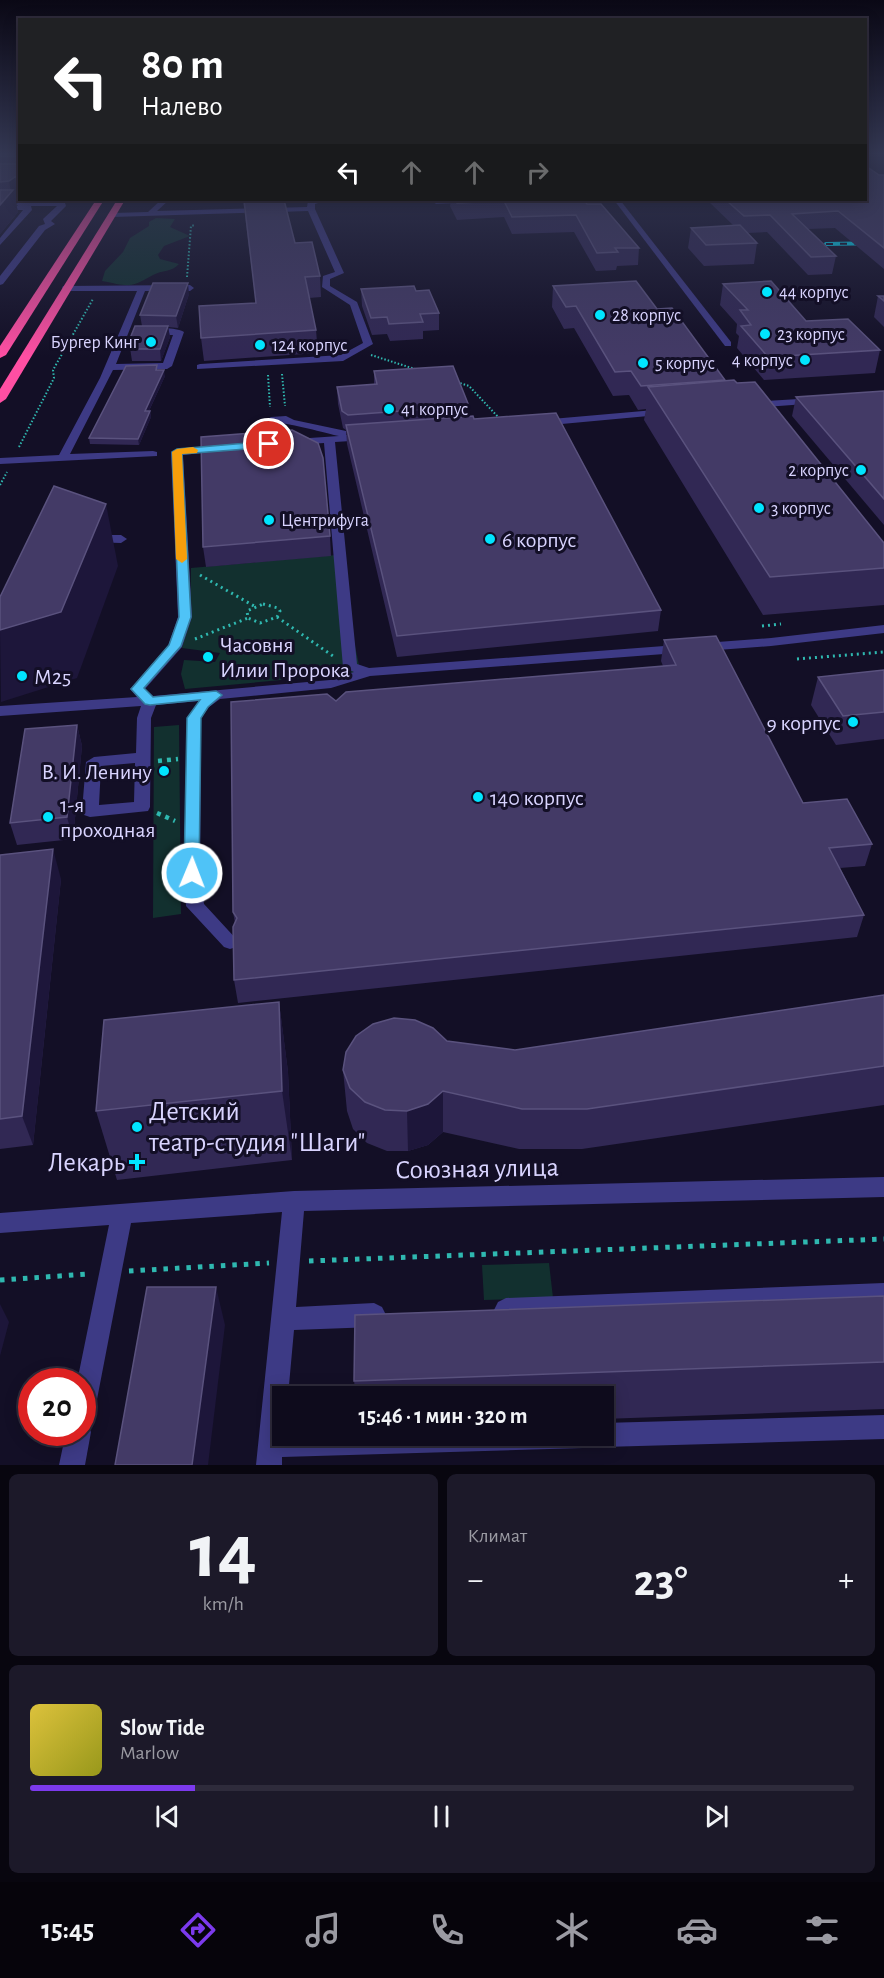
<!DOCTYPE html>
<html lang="ru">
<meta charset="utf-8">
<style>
:root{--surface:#0e0b1c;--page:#1c1929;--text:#f1f3f6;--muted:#9b9ba3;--line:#2e2b3b;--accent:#7c3aed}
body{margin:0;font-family:"Alegreya Sans",sans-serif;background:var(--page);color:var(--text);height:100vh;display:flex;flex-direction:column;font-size:22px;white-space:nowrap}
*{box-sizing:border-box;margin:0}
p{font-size:20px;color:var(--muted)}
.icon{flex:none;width:33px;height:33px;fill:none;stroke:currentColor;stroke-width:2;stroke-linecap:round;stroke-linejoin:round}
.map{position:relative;height:1465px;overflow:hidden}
.sheet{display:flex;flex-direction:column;gap:9px;padding:9px;background:#08060f;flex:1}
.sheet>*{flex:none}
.banner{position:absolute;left:18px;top:18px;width:849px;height:183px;border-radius:0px;box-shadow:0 3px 15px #0003,0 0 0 2px var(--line);background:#202124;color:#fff;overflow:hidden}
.speed{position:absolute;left:18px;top:1368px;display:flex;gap:12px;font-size:30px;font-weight:700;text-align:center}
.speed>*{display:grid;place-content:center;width:78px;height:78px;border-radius:50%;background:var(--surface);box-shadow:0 3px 15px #0003,0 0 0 2px var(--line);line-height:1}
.speed .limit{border:9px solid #d22;background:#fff;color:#111}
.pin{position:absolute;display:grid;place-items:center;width:51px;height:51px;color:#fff;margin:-26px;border:3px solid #fff;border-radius:50%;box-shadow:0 2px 6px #0007}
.me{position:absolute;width:66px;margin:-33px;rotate:1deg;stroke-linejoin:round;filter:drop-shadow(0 0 4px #0008)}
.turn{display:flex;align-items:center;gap:21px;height:126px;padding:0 24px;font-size:27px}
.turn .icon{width:78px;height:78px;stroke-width:2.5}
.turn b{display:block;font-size:42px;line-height:51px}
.lanes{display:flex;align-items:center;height:57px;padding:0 24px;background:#0003;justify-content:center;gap:30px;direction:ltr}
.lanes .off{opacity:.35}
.big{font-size:45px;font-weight:700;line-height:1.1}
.sheet .widget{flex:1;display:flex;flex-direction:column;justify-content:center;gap:9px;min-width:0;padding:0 21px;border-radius:9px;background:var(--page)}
.sheet .dial{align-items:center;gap:0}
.dial b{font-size:78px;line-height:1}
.song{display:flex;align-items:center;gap:18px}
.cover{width:72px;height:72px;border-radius:9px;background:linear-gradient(135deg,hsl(50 70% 55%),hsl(60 70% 35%))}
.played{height:6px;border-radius:3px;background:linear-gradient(90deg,var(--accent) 20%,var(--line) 20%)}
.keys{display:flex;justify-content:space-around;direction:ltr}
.heat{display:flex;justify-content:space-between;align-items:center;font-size:33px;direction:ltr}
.sheet .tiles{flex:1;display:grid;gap:9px;grid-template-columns:1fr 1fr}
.widget:last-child{grid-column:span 2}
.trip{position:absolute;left:272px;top:1386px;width:342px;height:60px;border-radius:0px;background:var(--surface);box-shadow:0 3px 15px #0003,0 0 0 2px var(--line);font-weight:700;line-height:60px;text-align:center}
.dock{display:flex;height:96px;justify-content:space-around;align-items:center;background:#06040b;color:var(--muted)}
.dock .icon{width:42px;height:42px}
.dock .on{color:var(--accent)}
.dock b{font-size:27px;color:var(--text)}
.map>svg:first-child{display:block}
.green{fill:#12302f}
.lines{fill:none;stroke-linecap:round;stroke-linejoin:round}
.path-far3{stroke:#2fb8b0;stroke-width:2;stroke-dasharray:1.5 2;stroke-linecap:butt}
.path-far2{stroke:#2fb8b0;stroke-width:3;stroke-dasharray:2 4;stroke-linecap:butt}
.path-far1{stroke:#2fb8b0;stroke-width:4.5;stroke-dasharray:4 5;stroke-linecap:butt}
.path{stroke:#2fb8b0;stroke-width:5;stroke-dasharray:4.5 7;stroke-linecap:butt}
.minor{fill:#3d3a85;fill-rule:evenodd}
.highway{fill:#ff4fa3;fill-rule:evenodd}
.rail-casing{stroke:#00e5ff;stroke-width:4}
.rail{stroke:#130f26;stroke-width:2;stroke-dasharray:7;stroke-linecap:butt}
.wall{fill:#312854}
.shaded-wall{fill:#1d163a}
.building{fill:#433a66;stroke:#5a527e;stroke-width:1.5}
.route{fill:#4fc3f7;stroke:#337fa1;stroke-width:1.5}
.slow{fill:#f59e0b}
.poi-dot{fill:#00e5ff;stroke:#130f26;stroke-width:2}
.labels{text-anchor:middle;stroke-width:6;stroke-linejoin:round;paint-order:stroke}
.far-poi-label{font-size:18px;fill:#d9d4ff;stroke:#130f26;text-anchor:start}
.poi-label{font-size:22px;fill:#d9d4ff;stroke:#130f26;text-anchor:start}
.near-poi-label{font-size:27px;fill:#d9d4ff;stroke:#130f26;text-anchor:start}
.near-street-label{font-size:27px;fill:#d9d4ff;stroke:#130f26}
</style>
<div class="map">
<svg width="884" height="1465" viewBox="0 0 884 1465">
<rect width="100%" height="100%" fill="#130f26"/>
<g class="green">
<path d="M156 218 175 219 170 227 190 236 164 246 158 255 160 259 179 264C172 272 162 270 153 275 129 289 128 286 102 281L105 271 123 252 130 238 149 226V222Z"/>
<polygon points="336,555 359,665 357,673 185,689 181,674 184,660 215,662 220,653 182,648 190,614 191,568"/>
<polygon points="179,725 181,914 153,918 154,727"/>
<polygon points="549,1263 553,1298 484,1300 482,1265"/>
</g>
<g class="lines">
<g class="path-far3">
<polyline points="187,277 191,226 195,225"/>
<polyline points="371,355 415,369"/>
<polyline points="282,374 285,406"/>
<polyline points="268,375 270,407"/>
<polyline points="457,382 469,386 500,419"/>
<polyline points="19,447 54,378 53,370 93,299"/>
<polyline points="0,485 7,472"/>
</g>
<g class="path-far2">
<polyline points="200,575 254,606"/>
<polygon points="263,604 278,608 280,611 277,617 260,623 248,618 247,611"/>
<polyline points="277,617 333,656"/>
<polyline points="762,626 781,624"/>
<polyline points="195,639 248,618"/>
<polyline points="797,659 884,652"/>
</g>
<g class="path-far1">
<polyline points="158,761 178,759"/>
<polyline points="157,813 175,821"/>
</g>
<g class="path">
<polyline points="309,1261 884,1239"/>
<polyline points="129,1271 269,1263"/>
<polyline points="0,1280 89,1274"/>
</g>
<g class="minor">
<polygon points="58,200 64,200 66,206 51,221 55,224 45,230 3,284 0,285 0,276 39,226 45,224 43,219 57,206 31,206 32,210 0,245 0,238 23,210 0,210 0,206 18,206 16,204 20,202 58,202"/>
<polygon points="161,200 169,200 157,211 307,207 308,201 327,200 315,204 315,209 344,273 330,279 330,286 357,302 373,344 343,361 197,369 197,365 200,364 341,355 363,343 350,305 322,287 323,276 335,272 308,211 112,217 108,215 112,213 148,212"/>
<polygon points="431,200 482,200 478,202 436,204"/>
<polygon points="614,200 620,200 731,342 731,346 725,346"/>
<path d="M63 286 190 285 194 288 190 291H145L116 364 163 363 173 335H151L146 332C155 327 175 327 184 332L172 366 167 369 113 370 70 454 153 451 157 452V456L0 464V458L59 455 100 378 137 291H66L62 288Z"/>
<polygon points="815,398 820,401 819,403 752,408 747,405 752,402"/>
<polygon points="666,409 670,410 670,414 540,426 535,423 540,420"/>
<path d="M286 416 294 420 346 431V435L367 434 372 437 367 440 335 442 357 664 369 668 771 638 884 625V633L771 646 370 676 331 688 220 699 209 707 201 718 200 873 204 904 239 942 236 947 230 949 224 947 186 906 184 873 187 718 199 701 156 705 151 718 150 807 148 811 90 817 84 815 82 811 86 762 94 757 136 753 137 718 141 706 0 716V706L137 697 130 689 168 646 178 617 171 452 177 449 220 445 225 448 220 451 183 455 192 617 182 647 145 689 153 696 330 680 354 672 343 667 324 443 295 445 290 442 295 439 339 436C325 433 287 422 276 423L274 444 273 446H265L266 420 271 417ZM135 763 134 802 99 805 101 766Z"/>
<polygon points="94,535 121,535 127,539 121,543 90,542 88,539"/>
<polygon points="884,1177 884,1197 304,1211 296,1307 374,1303 382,1307 386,1315 382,1323 374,1327 294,1330 288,1396 282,1396 282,1436 603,1436 603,1423 884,1415 884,1439 603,1447 593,1442 592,1445 583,1448 282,1457 282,1465 256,1465 282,1212 131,1223 94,1415 88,1425 91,1432 85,1465 59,1465 66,1432 82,1432 82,1382 77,1382 109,1225 0,1233 0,1213 294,1191"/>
<polygon points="884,1283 884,1305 506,1322 498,1318 494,1310 498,1302 506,1298"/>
</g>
<g class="highway">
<polygon points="96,200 104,200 6,355 0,358 0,346"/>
<polygon points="117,200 125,200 6,399 0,403 0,389"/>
</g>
<defs>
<polyline id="rail" points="826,244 884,243"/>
</defs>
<use href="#rail" class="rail-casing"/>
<use href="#rail" class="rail"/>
</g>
<g class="wall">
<polygon points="0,152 20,152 20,200 35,200 20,200 16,203 18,212 0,234"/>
<polygon points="879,175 884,175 884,269 835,228 808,229 836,256 832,274 808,275 767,232 747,233 757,243 754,264 704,266 688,248 691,228 734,226 707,200 866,200"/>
<polygon points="243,200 295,243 320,276 321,297 309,298 316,330 318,353 204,361 201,338 256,303"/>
<polygon points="451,200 584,200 587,204 639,248 638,265 617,266 616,270 596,271 574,232 512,234 504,217 457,220 450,206"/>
<polygon points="635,200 697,200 638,203"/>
<polygon points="723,284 806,321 880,350 875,373 764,380 737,348 739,336 736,333 737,324 720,305"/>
<polygon points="553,286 657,309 725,380 725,381 884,543 884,605 763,615 644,420 646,409 638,410 629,395 613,396 574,328 564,329 552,307"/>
<polygon points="361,289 416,291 439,313 439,330 423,331 423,339 390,341 387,334 372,335 362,306"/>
<polygon points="189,294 178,328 168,327 170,337 161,361 132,361 129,341 142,326 140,315"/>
<polygon points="878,296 884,296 884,327 874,317"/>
<polygon points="158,370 165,376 149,411 150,411 151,417 139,445 90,444 89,438"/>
<polygon points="374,371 469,406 469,416 474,419 661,610 658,631 397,657 347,444 346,430 343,428 338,404 337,387 374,385"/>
<polygon points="884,391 884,525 792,416 796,397"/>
<polygon points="330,536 331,556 206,567 203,547"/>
<polygon points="664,640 803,803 872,844 865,866 840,868 864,915 857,937 238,1003 234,980 235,923 233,912 336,701 663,666 661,661"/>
<polygon points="884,670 884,739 836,745 811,705 818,677"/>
<polygon points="77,725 82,746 73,839 17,845 10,823"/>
<polygon points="0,855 61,879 33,1145 0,1149"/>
<polygon points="884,995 884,1105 582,1149 519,1149 443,1132 428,1145 408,1151 387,1151 367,1143 353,1129 347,1111 343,1070 447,1041 515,1050"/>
<polygon points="279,1002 288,1072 292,1160 117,1180 96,1111"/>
<polygon points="884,1296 884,1409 603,1419 603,1396 356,1396 354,1381"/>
</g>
<g class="shaded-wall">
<polygon points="15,177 20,200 16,203 18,212 0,234 0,205 11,192 9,181"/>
<polygon points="188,283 189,294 178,328 176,316"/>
<polygon points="168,326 170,337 161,361 160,349"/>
<polygon points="164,370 165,376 146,417 145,411"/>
<polygon points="150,411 151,417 139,445 138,439"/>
<polygon points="106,504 118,566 77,678 1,702 0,630"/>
<polygon points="77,725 82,746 73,839 67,817"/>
<polygon points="53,849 61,879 33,1145 22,1116"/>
<polygon points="279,1002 288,1072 292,1160 282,1091"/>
<polygon points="443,1091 443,1132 428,1145 408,1151 407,1111"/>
<polygon points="216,1287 225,1325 208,1465 192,1465"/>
<polygon points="0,1304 9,1322 0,1356"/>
</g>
<g class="building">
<polygon points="0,152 20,152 20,177 15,177 9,181 0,182 0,164 17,164 16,156 0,156"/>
<polygon points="866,166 879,175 884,175 884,248 838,211 792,214 836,256 811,257 770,215 744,216 726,200 866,200"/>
<polygon points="0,190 13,190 0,205"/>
<polygon points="244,200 284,200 295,243 312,242 320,276 305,277 316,330 201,338 199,306 256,303"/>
<polygon points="455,200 584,200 587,204 601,204 639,248 615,248 618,252 597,253 576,215 512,217 504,201 457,203"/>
<polygon points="740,225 757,243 706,245 691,228"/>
<polygon points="636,281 657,309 672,308 725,380 641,386 631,371 615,372 576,306 566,307 553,286"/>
<polygon points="771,281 806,321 848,319 880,350 768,357 741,326 751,325 740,310 748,310 723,284"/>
<polygon points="153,283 188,283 176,316 140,315"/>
<polygon points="414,286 416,291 429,290 439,313 420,314 423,322 389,324 387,317 371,318 361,289"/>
<polygon points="878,296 884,296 884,301"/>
<polygon points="135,326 168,326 160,349 130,349 135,341 129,341"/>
<polygon points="157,365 156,370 164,370 145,411 150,411 138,439 89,438 126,366"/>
<polygon points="453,366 469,406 348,415 342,411 337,387 377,384 374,371"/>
<polygon points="734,380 737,383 755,382 884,543 884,568 770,577 648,387"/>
<polygon points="884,391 884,499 796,397"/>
<polygon points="556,413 661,610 397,636 346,425 473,416 474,419"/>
<polygon points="292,430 318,443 323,458 330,536 203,547 201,437"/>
<polygon points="54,486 106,504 61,612 0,630 0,597"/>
<polygon points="716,636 803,803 847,799 872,844 829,848 864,915 234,980 233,927 237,918 233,912 231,702 327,694 336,701 346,692 676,665 664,640"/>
<polygon points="884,670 884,712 843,716 818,677"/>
<polygon points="77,725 67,817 10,823 25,729"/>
<polygon points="53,849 22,1116 0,1119 0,855"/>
<polygon points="884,995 884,1066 587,1109 522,1109 443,1091 428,1104 407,1111 385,1110 365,1102 350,1088 343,1070 346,1052 356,1036 373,1024 394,1018 415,1020 433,1028 447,1041 515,1050"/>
<polygon points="279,1002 282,1091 96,1111 104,1020"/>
<polygon points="147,1287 216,1287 192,1465 115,1465"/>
<polygon points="884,1296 884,1362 354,1381 355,1315"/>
</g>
<linearGradient id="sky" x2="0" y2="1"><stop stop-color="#0a0815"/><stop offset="0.43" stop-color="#333752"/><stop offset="1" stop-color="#333752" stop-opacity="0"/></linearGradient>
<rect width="884" height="357" fill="url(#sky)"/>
<polygon class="route" points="269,441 272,442 272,447 182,454 191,617 181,646 144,688 153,697 216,691 222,695 208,707 201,718 199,873 197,877 186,877 184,873 187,718 200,700 150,705 145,704 131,689 169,645 179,617 172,452 177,449"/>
<polygon class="slow" points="193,447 198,450 197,453 182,454 187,559 182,563 176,559 172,452 177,449"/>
<g class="poi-dot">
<circle cx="767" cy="292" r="6"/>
<circle cx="600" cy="315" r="6"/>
<circle cx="765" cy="334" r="6"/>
<circle cx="151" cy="342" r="6"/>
<circle cx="260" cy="345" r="6"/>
<circle cx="805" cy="360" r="6"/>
<circle cx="643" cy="363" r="6"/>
<circle cx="389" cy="409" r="6"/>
<circle cx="861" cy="470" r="6"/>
<circle cx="759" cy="508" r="6"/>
<circle cx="269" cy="520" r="6"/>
<circle cx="490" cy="539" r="6"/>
<circle cx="208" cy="657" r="6"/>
<circle cx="22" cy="676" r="6"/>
<circle cx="853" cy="722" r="6"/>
<circle cx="164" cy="771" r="6"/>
<circle cx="478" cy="797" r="6"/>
<circle cx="48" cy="817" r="6"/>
<circle cx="137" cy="1127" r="6"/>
<path d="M134 1153h6v6h6v6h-6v6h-6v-6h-6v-6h6z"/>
</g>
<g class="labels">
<g class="far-poi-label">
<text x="779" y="298">44 корпус</text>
<text x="612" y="321">28 корпус</text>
<text x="777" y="340">23 корпус</text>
<text x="139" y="348" text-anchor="end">Бургер Кинг</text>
<text x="272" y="351">124 корпус</text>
<text x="793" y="366" text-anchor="end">4 корпус</text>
<text x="655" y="369">5 корпус</text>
<text x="401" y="415">41 корпус</text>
<text x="849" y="476" text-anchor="end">2 корпус</text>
<text x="771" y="514">3 корпус</text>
<text x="281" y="526">Центрифуга</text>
</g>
<g class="poi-label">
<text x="502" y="547">6 корпус</text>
<text x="220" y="652">Часовня<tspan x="220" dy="25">Илии Пророка</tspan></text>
<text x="34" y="684">М25</text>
<text x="841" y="730" text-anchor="end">9 корпус</text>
<text x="152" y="779" text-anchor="end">В. И. Ленину</text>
<text x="490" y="805">140 корпус</text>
<text x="60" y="812">1-я<tspan x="60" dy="25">проходная</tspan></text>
</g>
<g class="near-poi-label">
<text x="149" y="1120">Детский<tspan x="149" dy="31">театр-студия "Шаги"</tspan></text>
<text x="125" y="1171" text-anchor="end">Лекарь</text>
</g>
<g class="near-street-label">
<text transform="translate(477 1168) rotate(-1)" y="9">Союзная улица</text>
</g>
</g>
</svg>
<div class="speed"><div class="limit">20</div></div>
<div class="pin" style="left:269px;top:444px;background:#d93025"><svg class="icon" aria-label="arrive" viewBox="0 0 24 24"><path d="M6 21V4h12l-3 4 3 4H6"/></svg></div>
<svg class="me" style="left:192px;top:873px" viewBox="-20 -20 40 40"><circle r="17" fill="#4fc3f7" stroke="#fff" stroke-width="3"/><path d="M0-11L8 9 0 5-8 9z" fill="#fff"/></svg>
<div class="trip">15:46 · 1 мин · 320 m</div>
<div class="banner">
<div class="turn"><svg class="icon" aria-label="left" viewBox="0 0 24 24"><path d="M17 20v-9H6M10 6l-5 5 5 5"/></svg><div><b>80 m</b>Налево</div></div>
<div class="lanes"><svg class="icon" aria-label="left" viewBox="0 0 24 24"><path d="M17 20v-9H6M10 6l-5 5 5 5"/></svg><svg class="icon off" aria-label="ahead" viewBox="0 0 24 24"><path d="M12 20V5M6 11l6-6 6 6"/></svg><svg class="icon off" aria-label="ahead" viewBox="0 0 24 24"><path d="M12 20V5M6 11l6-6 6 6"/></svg><svg class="icon off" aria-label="right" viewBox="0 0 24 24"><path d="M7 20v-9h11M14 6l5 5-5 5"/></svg></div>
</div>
</div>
<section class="sheet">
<div class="tiles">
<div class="widget dial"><b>14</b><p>km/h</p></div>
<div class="widget"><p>Климат</p>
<div class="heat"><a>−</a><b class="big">23°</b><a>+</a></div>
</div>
<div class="widget">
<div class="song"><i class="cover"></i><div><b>Slow Tide</b><p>Marlow</p></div></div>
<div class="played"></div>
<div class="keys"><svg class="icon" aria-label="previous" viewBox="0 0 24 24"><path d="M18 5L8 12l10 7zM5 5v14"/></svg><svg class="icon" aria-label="pause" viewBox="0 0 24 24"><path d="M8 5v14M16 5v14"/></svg><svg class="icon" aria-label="next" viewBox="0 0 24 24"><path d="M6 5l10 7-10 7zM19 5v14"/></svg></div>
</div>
</div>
</section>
<nav class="dock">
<b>15:45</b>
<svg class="icon on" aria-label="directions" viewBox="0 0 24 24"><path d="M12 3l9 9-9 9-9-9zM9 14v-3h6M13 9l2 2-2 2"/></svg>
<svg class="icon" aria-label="music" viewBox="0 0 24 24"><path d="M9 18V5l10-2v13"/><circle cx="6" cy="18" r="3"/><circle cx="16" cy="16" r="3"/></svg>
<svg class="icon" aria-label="phone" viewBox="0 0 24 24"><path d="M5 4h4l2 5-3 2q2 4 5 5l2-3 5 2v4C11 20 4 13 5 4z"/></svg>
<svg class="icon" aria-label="climate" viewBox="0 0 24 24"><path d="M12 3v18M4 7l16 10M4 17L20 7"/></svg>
<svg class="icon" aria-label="car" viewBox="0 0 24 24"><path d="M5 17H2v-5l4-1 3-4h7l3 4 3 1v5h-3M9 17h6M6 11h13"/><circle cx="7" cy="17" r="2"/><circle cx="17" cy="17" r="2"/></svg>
<svg class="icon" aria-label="filters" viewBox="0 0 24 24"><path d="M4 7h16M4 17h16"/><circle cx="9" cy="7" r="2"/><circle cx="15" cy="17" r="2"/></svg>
</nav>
